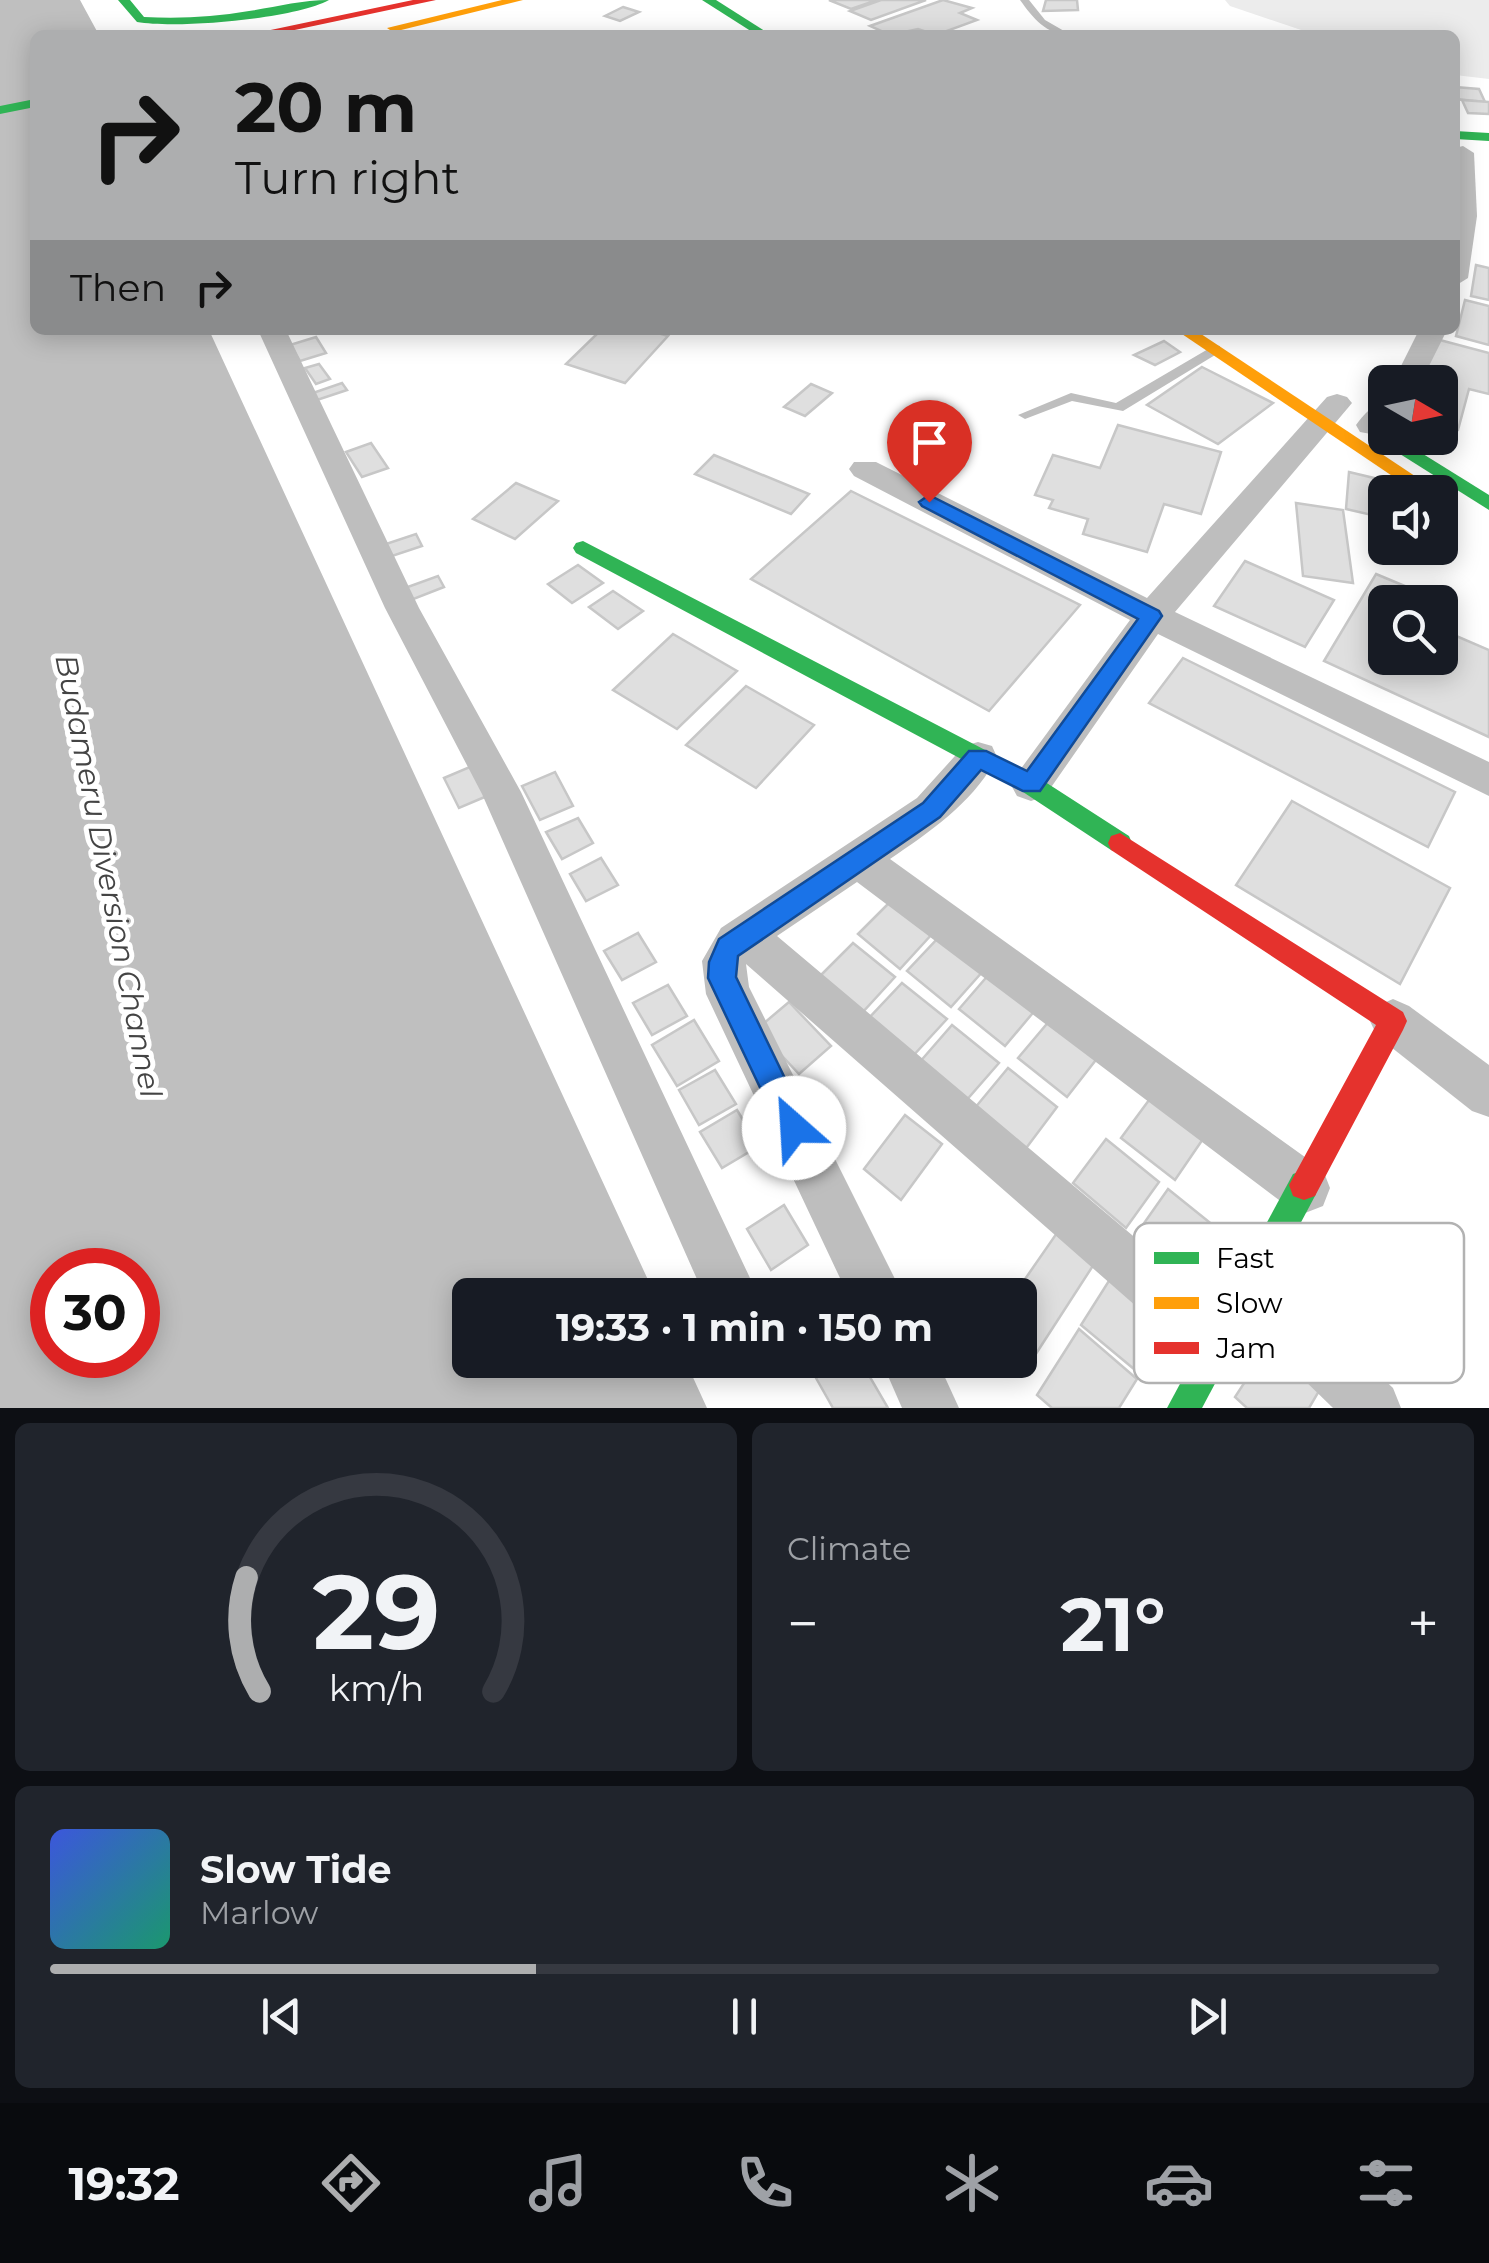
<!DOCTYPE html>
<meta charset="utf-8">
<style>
:root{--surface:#171b24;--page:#20242c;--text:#f1f3f6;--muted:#9ea1a6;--line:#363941;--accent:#adaeaf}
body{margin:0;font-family:Montserrat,sans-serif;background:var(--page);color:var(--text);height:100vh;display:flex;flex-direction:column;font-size:38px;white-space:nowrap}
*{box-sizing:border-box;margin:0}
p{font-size:32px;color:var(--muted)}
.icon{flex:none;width:55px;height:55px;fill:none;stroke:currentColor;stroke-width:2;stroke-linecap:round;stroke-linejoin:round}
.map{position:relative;height:1408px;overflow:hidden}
.drawer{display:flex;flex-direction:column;gap:15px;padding:15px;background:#0d0f14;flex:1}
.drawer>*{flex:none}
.hud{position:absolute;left:30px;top:30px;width:1430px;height:305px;border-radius:15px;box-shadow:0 5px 25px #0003;background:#adaeaf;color:#111;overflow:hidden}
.needle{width:65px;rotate:99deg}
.fabs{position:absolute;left:1368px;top:365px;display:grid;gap:20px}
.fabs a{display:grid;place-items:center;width:90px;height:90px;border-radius:15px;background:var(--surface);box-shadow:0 5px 25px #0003;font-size:50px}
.speed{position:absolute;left:30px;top:1248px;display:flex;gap:20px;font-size:50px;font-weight:700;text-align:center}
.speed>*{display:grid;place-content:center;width:130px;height:130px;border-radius:50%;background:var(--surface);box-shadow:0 5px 25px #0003;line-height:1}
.speed .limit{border:15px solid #d22;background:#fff;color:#111}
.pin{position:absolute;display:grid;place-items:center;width:85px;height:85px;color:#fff;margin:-102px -42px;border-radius:50% 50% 50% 0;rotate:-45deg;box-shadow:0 0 10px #0007}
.pin .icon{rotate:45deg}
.me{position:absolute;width:110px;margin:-55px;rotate:334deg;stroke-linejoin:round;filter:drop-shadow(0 0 8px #0008)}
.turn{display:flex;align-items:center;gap:35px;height:210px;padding:0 40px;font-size:45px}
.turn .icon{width:130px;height:130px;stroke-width:2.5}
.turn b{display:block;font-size:70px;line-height:85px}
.then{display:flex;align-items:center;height:95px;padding:0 40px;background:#0003;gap:20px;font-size:38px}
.big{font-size:75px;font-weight:700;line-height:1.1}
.drawer .card{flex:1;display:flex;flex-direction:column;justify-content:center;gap:15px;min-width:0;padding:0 35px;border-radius:15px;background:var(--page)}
.drawer .dial{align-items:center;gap:0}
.dial svg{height:260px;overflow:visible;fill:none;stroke:var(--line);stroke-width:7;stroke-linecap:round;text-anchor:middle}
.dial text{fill:var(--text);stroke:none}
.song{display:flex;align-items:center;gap:30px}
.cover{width:120px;height:120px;border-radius:15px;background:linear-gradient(135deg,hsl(230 70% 55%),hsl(160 70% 35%))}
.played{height:10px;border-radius:5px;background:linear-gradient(90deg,var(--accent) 35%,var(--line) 35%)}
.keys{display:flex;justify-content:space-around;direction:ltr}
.heat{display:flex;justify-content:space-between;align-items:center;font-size:55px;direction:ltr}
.drawer .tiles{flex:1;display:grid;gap:15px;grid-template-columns:1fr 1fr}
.card:last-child{grid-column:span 2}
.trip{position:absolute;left:452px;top:1278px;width:585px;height:100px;border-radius:15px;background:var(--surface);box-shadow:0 5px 25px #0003;font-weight:700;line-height:100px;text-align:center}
.dock{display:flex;height:160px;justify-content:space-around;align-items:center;background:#090b0e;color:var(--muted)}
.dock .icon{width:70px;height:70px}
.dock .current{color:var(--accent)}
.dock b{font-size:45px;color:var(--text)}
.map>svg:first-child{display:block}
.green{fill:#ececec}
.water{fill:#bfbfbf;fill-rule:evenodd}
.building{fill:#dfdfdf;stroke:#c7c7c7;stroke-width:2.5}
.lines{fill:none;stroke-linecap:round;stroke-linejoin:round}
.lane{fill:#bebebe;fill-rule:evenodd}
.street{fill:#bebebe;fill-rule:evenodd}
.fast{fill:#30b455;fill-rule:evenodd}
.slow{fill:#ff9f0a;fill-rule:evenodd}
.jam{fill:#e5322d;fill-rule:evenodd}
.route{fill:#1a73e8;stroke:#114b97;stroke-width:2.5}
.labels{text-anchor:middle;stroke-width:10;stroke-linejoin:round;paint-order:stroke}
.water-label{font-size:30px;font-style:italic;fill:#444;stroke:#fff}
.key{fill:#fff;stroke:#b2b2b2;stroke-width:2.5}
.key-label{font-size:28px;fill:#000}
</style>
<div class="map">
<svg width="1489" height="1408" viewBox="0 0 1489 1408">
<rect width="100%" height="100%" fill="#fff"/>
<polygon class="green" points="1225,0 1489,0 1489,79 1455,75 1455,35 1316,35 1230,6"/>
<path class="water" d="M0 0H80L99 35H35V330H209L655 1295H470V1360H685L707 1408H0ZM52 1270H138V1355H52Z"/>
<g class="building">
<polygon points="829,0 877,0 851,9"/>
<polygon points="881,0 926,0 871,20 850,11"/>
<polygon points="943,0 972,8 960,13 977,20 936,35 918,29 890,35 870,26"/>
<polygon points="1046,0 1077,0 1078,10 1043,11"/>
<polygon points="623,7 639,12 620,21 605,16"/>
<polygon points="1455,87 1479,89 1485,102 1455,99"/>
<polygon points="1462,100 1489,102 1489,114 1468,113"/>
<polygon points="1476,265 1489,268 1489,300 1471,296"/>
<polygon points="1465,300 1489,306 1489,345 1456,336"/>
<polygon points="601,330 648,330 668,336 625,383 566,364"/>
<polygon points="316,337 326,353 300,361 290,345"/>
<polygon points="1436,339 1489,353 1489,394 1469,389 1458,430 1440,428 1440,382 1418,382"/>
<polygon points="1164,341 1180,352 1155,365 1134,355"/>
<polygon points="319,364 330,379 316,384 305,368"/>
<polygon points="1202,367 1273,403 1218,444 1147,405"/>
<polygon points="342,383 347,390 317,400 313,393"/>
<polygon points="811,384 832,393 805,416 784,407"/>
<polygon points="1118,425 1221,452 1201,514 1164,504 1147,552 1083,534 1088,519 1049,508 1053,500 1035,495 1053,455 1100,468"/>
<polygon points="371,443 388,468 362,477 346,452"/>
<polygon points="714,455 809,494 791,514 695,474"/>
<polygon points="1349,472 1374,478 1397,492 1385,492 1385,518 1346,509"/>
<polygon points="516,483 558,501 515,539 473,519"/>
<polygon points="851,491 1080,605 989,711 751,579"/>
<polygon points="1296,503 1343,510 1353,583 1303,576"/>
<polygon points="416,534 422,546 389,557 383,545"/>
<polygon points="1245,561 1334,600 1305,647 1214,606"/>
<polygon points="578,565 603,583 572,603 548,584"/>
<polygon points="1376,574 1450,605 1440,624 1440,602 1385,602 1385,658 1440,658 1440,629 1489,650 1489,737 1324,661"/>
<polygon points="438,576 444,587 411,600 405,588"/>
<polygon points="613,591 643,611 618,629 589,607"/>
<polygon points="673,634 737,671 677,729 613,690"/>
<polygon points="1183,658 1455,792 1428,847 1149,703"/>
<polygon points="746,686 814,725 756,788 686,745"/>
<polygon points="472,766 487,796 459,808 444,778"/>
<polygon points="555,772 573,806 540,820 522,786"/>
<polygon points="1292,801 1450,888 1400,984 1236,885"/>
<polygon points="578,818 593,843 562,859 546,832"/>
<polygon points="601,858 618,885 586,901 570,874"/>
<polygon points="891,901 933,933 900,969 858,934"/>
<polygon points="638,933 656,962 622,980 604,951"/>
<polygon points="940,936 984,970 951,1007 907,971"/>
<polygon points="853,943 895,977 861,1014 818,978"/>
<polygon points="991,972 1037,1008 1005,1046 959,1009"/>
<polygon points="902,983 947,1019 911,1058 867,1020"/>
<polygon points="668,985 687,1016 652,1035 633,1003"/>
<polygon points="789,1002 831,1046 799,1074 757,1029"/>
<polygon points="1051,1019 1099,1056 1067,1097 1018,1058"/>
<polygon points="694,1020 719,1061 677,1086 652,1045"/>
<polygon points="952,1025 999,1063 964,1103 918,1064"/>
<polygon points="1008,1068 1057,1107 1024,1151 974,1109"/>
<polygon points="715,1070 736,1104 699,1125 679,1090"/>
<polygon points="1152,1096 1205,1136 1175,1180 1121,1138"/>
<polygon points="737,1110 759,1146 722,1168 700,1132"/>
<polygon points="905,1115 942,1144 901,1200 864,1169"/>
<polygon points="1106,1139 1159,1182 1126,1228 1073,1183"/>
<polygon points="1168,1189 1224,1234 1192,1283 1135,1236"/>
<polygon points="784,1205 808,1245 771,1270 747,1229"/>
<polygon points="1059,1230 1096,1261 1030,1363 1020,1354 1020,1295 1014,1295"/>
<polygon points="1112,1276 1170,1323 1140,1374 1081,1325"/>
<polygon points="1079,1329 1137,1379 1119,1408 1052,1408 1037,1395"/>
<polygon points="1269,1345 1319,1391 1309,1408 1247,1408 1235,1397"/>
<polygon points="843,1360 860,1360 888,1408 833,1408 816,1378"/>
</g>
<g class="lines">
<g class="lane">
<path d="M1020 0H1029L1045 20 1071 35C1046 35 1033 18 1020 0Z"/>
<polygon points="1215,345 1220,346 1220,352 1123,411 1072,401 1025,419 1018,415 1071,393 1116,403"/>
</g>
<g class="street">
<polygon points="1463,146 1474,153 1477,216 1468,278 1455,286 1455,148"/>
<polygon points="258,330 286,330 419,608 521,792 758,1295 704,1295 482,794 385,608"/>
<polygon points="1419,330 1447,330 1421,382 1393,382"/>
<polygon points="1337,394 1347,397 1352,403 1347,409 1175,612 1489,762 1489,796 1158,634 1045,796 1031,801 1017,796 1011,785 1017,774 1130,620 854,476 849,469 854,462 876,462 1147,598 1327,397"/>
<path d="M1385 402V428L1371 434 1360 432 1356 425C1364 414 1372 405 1385 402Z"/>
<path d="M978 742 992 746 997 757C974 802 931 831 890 859L1323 1170 1330 1188 1323 1206 1305 1213 1287 1206 857 882 777 936 1240 1326 1248 1345 1240 1364 1221 1372 1202 1364 746 964 749 987 903 1295H848L706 994 702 961 721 928 917 798 964 746Z"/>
<polygon points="1393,999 1409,1006 1489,1065 1489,1117 1472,1111 1377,1036 1370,1021 1377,1006"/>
<polygon points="1249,1263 1268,1270 1393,1388 1401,1408 1333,1408 1230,1308 1223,1289 1230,1270"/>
<polygon points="881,1360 937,1360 959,1408 902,1408"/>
</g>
<g class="fast">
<path d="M118 0H130L144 17C180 19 214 17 249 11 276 7 301 0 329 0 294 19 178 29 137 22Z"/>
<polygon points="702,0 716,0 771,35 757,35"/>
<polygon points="35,99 35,107 0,114 0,106"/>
<polygon points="1455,131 1489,133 1489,141 1455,139"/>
<polygon points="1407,444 1489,495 1489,510 1400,454 1398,450"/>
<polygon points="583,541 1039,778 1129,836 1132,843 1129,850 1120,853 1111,850 1023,792 576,553 573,548 576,543"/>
<polygon points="1304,1170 1315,1174 1319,1185 1315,1196 1202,1408 1167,1408 1293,1174"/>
</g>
<g class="slow">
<polygon points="502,0 523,0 393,32 387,28"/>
<polygon points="1176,330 1195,330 1439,492 1416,492"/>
</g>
<g class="jam">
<polygon points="413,0 436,0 271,35 247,35"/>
<polygon points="1120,833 1403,1012 1407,1021 1403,1030 1315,1196 1304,1200 1293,1196 1289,1185 1376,1025 1111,850 1108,843 1111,836"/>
</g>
</g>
<polygon class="route" points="929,495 1159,611 1162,616 1040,791 1023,791 981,770 940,817 738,956 736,977 809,1128 805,1138 794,1143 784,1138 708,978 709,962 719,939 923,803 969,751 986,751 1027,771 1138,619 922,506 919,502"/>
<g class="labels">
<g class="water-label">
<text transform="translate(108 876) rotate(79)" y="10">Budameru Diversion Channel</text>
</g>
</g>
<rect x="1134" y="1223" width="330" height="160" rx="15" class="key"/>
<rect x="1154" y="1252" width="45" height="12" fill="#30b455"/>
<rect x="1154" y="1297" width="45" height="12" fill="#ff9f0a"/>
<rect x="1154" y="1342" width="45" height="12" fill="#e5322d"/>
<g class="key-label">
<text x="1216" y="1268">Fast</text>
<text x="1216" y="1313">Slow</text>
<text x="1216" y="1358">Jam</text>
</g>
</svg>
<div class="fabs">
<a><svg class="needle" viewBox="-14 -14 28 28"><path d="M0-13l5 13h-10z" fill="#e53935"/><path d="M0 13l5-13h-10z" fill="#9ea1a6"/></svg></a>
<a><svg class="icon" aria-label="sound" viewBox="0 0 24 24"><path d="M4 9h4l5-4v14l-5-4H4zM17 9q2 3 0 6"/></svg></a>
<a><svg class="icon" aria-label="search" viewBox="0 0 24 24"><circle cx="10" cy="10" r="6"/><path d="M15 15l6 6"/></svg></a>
</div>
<div class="speed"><div class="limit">30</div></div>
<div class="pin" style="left:929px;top:502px;background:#d93025"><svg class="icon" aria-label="arrive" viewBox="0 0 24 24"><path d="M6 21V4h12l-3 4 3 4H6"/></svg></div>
<svg class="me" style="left:794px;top:1128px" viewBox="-20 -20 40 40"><circle r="19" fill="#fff"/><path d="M0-13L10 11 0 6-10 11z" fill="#1a73e8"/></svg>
<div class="trip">19:33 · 1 min · 150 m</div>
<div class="hud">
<div class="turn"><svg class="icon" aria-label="right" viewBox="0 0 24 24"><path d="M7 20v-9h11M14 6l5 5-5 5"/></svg><div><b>20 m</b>Turn right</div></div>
<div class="then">Then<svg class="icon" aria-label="right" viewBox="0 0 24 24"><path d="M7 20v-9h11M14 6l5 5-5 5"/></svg></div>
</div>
</div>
<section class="drawer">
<div class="tiles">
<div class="card dial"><svg viewBox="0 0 100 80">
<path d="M14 69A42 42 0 1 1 86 69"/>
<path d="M14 69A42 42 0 0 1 10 34" stroke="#adaeaf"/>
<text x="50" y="56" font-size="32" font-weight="700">29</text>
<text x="50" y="72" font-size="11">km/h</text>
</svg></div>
<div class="card"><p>Climate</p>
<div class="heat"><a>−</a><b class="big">21°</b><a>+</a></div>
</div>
<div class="card">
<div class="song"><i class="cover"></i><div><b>Slow Tide</b><p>Marlow</p></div></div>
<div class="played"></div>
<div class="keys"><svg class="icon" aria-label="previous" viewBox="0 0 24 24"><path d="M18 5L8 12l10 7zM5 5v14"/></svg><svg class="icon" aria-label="pause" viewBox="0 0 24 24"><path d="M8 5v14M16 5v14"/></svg><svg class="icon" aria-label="next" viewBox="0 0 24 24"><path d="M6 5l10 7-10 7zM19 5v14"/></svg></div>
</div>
</div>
</section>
<nav class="dock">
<b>19:32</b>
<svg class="icon current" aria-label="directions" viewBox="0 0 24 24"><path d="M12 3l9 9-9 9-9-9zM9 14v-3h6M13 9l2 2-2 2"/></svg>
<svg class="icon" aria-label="music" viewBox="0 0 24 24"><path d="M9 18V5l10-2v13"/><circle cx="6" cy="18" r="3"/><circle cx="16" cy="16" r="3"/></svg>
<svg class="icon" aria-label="phone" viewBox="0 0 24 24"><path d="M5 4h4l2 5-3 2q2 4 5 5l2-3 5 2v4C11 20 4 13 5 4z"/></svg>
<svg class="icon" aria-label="climate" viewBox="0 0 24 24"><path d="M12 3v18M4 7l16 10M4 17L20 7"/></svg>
<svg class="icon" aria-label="car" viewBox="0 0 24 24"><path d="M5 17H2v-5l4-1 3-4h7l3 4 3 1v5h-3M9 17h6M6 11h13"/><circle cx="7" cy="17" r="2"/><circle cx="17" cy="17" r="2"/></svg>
<svg class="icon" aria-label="filters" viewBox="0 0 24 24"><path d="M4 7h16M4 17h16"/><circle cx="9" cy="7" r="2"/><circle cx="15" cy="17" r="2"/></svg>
</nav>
